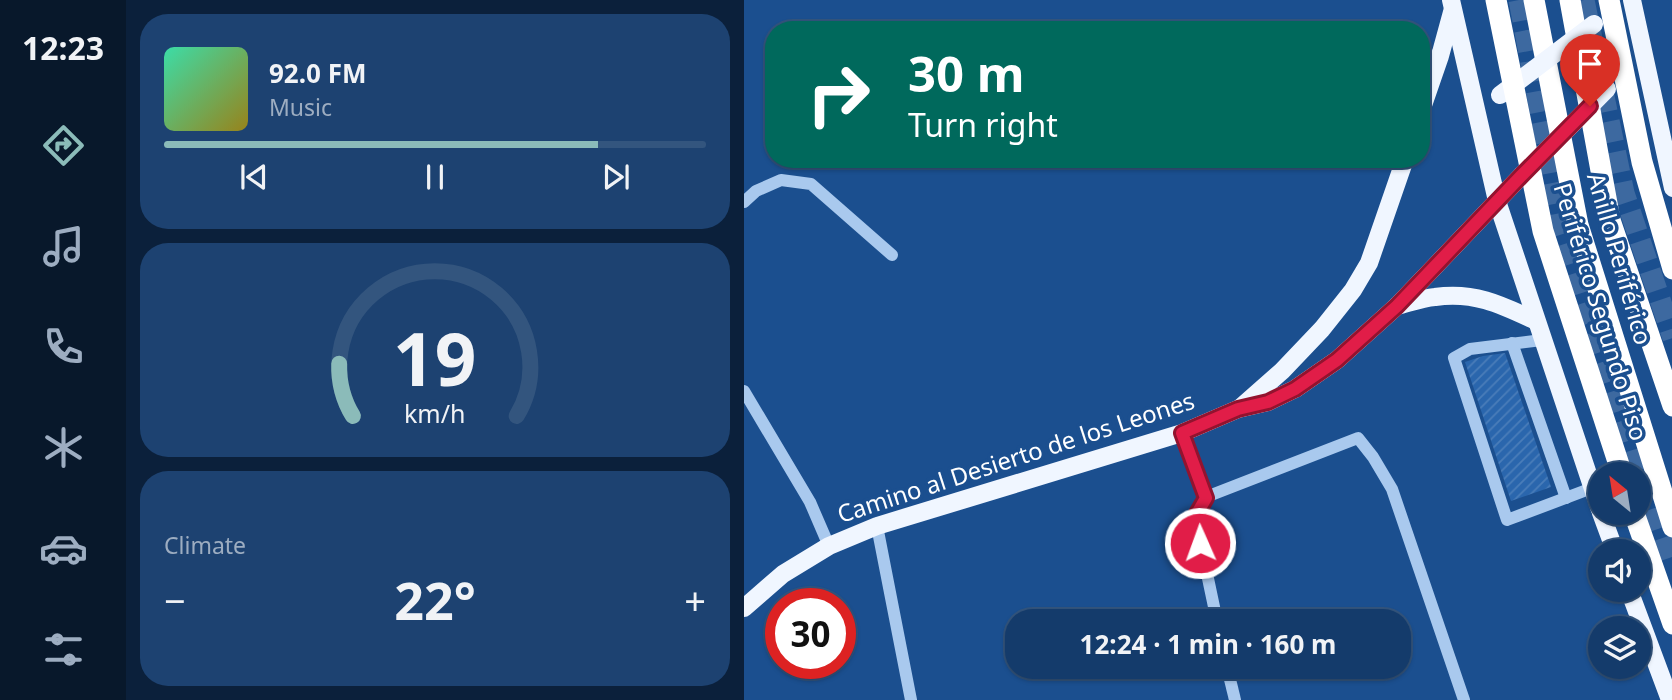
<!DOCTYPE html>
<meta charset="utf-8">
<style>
:root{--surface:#143b6b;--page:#1d4271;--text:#f1f3f6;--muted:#9dadc1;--line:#33557e;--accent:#8bbbb9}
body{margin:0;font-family:"Noto Sans",sans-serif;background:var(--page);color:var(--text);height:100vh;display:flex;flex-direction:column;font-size:26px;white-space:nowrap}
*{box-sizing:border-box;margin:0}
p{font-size:23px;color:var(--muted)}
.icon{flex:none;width:38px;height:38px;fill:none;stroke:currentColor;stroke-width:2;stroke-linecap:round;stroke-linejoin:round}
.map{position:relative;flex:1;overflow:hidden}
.drawer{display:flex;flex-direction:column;gap:14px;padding:14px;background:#0b203b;width:618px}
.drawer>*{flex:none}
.top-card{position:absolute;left:21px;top:21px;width:665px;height:147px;border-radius:28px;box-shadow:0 2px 5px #0004,0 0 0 2px var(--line);background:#00695c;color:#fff;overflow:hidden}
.needle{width:46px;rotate:330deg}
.controls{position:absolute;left:844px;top:462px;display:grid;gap:14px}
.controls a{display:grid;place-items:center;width:63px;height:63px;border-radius:50%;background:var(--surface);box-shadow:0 2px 5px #0004,0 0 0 2px var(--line);font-size:35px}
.speed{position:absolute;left:21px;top:588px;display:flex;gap:14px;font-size:35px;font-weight:700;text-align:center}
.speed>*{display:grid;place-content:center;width:91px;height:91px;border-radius:50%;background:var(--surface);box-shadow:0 2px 5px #0004,0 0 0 2px var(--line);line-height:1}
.speed .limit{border:10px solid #d22;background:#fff;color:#111}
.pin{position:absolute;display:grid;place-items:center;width:60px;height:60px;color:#fff;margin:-72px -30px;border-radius:50% 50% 50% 0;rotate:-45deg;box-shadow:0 0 7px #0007}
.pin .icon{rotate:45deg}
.me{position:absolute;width:77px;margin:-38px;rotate:358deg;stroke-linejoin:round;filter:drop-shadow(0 0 5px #0008)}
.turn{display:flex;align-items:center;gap:24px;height:147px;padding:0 28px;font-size:32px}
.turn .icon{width:91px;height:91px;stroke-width:2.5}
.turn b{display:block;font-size:49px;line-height:60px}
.big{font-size:52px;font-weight:700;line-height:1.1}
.drawer .widget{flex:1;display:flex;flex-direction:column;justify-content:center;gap:10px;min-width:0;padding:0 24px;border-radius:28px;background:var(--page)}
.drawer .dial{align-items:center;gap:0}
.dial svg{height:182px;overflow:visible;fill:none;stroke:var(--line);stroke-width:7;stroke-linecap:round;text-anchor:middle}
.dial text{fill:var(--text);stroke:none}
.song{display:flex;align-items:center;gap:21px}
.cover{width:84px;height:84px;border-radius:10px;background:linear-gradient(135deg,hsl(160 70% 55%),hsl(50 70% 35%))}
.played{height:7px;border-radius:4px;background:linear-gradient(90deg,var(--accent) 80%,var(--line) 80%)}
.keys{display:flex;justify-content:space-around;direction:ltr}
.heat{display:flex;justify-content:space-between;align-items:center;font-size:38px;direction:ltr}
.trip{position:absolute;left:261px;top:609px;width:406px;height:70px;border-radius:28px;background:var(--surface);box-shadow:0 2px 5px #0004,0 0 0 2px var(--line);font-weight:700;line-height:70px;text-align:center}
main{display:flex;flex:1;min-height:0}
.menu{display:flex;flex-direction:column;width:126px;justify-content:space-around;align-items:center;background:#08182b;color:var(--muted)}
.menu .icon{width:49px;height:49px}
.menu .selected{color:var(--accent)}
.menu b{font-size:32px;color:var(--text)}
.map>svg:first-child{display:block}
.building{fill:url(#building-hatch)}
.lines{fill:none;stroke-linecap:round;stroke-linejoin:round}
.highway-tunnel{stroke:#3d69a0;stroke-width:21;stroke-dasharray:21 10;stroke-linecap:butt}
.minor{stroke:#a9c9ee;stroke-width:12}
.major{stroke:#f0f6ff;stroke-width:18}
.highway{stroke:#fff;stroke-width:21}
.major-bridge{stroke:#f0f6ff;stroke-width:18}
.highway-bridge{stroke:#fff;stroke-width:21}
.route-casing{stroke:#92132f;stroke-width:18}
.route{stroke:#e11d48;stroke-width:12}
.labels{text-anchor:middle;stroke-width:7;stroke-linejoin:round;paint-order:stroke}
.street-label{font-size:24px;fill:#fff;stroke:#1b4f8f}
</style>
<main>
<nav class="menu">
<b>12:23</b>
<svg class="icon selected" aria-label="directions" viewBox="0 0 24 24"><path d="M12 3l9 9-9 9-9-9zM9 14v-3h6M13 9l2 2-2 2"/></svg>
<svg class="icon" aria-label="music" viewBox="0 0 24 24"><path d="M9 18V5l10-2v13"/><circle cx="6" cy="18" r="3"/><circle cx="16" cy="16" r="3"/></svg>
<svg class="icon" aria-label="phone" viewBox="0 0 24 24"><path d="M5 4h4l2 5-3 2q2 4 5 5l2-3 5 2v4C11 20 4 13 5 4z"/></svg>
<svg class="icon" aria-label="climate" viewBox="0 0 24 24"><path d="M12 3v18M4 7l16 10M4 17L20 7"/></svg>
<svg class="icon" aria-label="car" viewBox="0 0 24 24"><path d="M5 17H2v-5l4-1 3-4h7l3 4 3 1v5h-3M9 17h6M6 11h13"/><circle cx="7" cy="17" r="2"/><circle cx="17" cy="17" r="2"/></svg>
<svg class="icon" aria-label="filters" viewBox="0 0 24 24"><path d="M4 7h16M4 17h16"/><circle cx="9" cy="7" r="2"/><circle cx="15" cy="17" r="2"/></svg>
</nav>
<section class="drawer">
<div class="widget">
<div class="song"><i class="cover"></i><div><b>92.0 FM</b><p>Music</p></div></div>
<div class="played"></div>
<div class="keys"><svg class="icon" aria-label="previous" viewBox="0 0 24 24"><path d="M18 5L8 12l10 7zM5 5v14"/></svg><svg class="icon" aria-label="pause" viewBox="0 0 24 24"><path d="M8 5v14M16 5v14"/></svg><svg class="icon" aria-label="next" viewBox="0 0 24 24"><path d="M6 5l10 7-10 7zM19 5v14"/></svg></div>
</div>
<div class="widget dial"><svg viewBox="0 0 100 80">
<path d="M14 69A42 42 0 1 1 86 69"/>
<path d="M14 69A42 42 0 0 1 8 46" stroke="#8bbbb9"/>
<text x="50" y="56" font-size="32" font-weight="700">19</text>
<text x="50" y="72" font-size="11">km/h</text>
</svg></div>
<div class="widget"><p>Climate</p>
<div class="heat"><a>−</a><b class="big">22°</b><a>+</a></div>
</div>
</section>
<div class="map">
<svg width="929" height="700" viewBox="0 0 929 700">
<defs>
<pattern id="building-hatch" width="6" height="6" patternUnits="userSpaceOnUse" patternTransform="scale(1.75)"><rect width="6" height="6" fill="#2a66ad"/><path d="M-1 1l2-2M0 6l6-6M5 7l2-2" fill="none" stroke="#4a7db9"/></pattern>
</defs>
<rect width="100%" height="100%" fill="#1b4f8f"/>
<polygon class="building" points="761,353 807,487 767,501 721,362 739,356"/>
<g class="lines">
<g class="highway-tunnel">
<polyline points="775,0 819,232 893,462 929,567"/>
<polyline points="840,0 880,193 929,338"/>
</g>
<g class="minor">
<polyline points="677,55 696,56"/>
<polyline points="0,202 12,191 37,180 67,184 148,255"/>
<polyline points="798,340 726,349 710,358 763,520 848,488"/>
<polyline points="768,343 822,498"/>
<polyline points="0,391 66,502 85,546"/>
<polyline points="438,433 462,497 451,517 473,621"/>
<polyline points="462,497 614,438 629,457 648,489 720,700"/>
<polyline points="133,526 167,700"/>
<polyline points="483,667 491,700"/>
</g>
<g class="major">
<polyline points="707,0 753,201 856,510"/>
<polyline points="888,0 929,188"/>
<polyline points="677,111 696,56 708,12"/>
<path d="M653 306C665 303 678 298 691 297 730 291 758 305 792 321"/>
<polyline points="496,408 538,371 578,329 609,290 625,263 661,159"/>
<polyline points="857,513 871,551"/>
<polyline points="885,590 926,700"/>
<polyline points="0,608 39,574 85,546 133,526 438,433 494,409 524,402 551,389 593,360 653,306 778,175"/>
</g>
<g class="highway">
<polyline points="790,0 834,225 929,527"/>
<polyline points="826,0 866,220 929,406"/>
<polyline points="890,513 929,624"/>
</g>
<g class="major-bridge">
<polyline points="756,95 850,24"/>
<polyline points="778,175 863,89"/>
</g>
<g class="highway-bridge">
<polyline points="752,0 799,231 878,474"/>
<polyline points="865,0 898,162 929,269"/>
</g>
</g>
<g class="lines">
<defs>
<polyline id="route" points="456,543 451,517 462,498 438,433 494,409 524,402 551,389 593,360 653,306 778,175 846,106"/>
</defs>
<use href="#route" class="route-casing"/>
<use href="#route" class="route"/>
</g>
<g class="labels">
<g class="street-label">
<text transform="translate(875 259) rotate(74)" y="8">Anillo Periférico</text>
<text transform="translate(856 312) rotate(73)" y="8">Periférico Segundo Piso</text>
<text transform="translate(272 458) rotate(-18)" y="8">Camino al Desierto de los Leones</text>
</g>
</g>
</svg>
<div class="controls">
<a><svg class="needle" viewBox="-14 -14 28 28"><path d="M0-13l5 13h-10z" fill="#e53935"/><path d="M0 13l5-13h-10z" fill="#9dadc1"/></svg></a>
<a><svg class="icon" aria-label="sound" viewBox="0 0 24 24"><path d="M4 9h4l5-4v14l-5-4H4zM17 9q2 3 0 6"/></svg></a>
<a><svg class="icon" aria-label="layers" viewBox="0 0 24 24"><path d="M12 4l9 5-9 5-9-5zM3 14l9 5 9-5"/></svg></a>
</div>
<div class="speed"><div class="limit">30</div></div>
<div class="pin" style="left:846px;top:106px;background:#d93025"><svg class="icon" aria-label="arrive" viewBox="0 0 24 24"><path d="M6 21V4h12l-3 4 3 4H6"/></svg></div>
<svg class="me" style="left:456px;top:543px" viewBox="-20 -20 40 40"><circle r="17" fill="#e11d48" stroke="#fff" stroke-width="3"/><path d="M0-11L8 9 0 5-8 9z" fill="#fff"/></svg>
<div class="trip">12:24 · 1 min · 160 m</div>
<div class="top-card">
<div class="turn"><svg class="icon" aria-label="right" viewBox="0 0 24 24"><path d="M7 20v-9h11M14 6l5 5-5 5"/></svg><div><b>30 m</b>Turn right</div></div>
</div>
</div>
</main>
